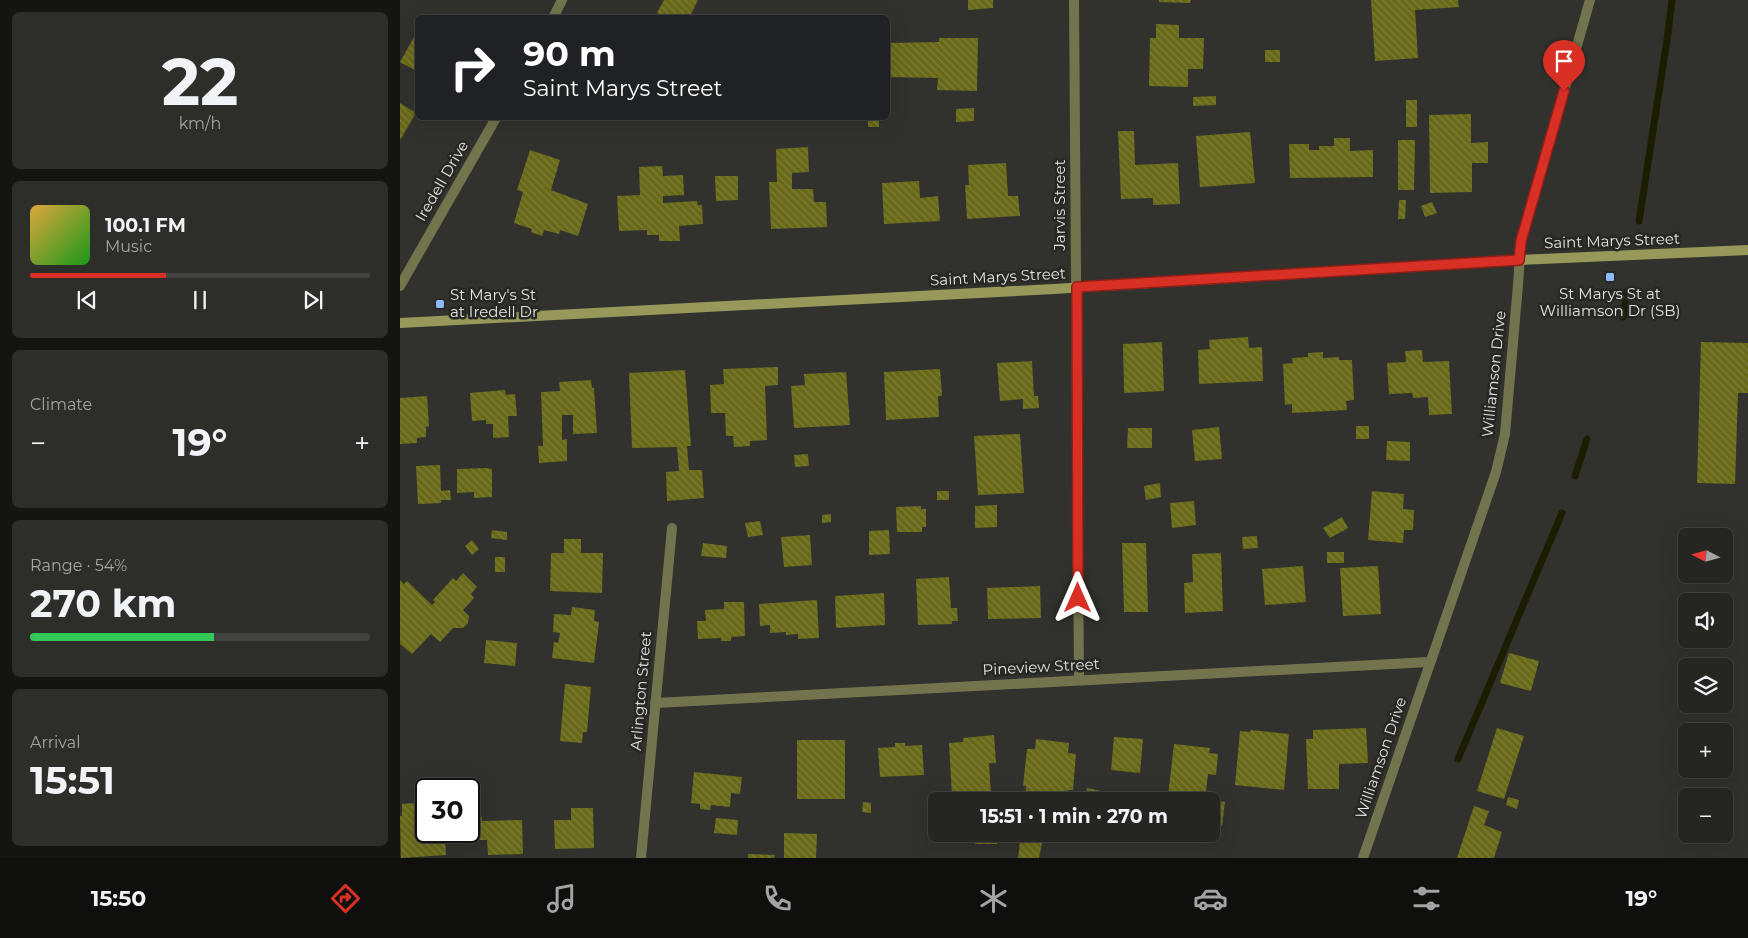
<!DOCTYPE html>
<meta charset="utf-8">
<style>
:root{--surface:#252522;--page:#2d2d2a;--text:#f1f3f6;--muted:#a3a5a5;--line:#424240;--accent:#d93025}
body{margin:0;font-family:Montserrat,sans-serif;background:var(--page);color:var(--text);height:100vh;display:flex;flex-direction:column;font-size:19px;white-space:nowrap}
*{box-sizing:border-box;margin:0}
p{font-size:16px;color:var(--muted)}
.icon{flex:none;width:28px;height:28px;fill:none;stroke:currentColor;stroke-width:2;stroke-linecap:round;stroke-linejoin:round}
.map{position:relative;flex:1;overflow:hidden}
.drawer{display:flex;flex-direction:column;gap:12px;padding:12px;background:#141413;width:400px}
.drawer>*{flex:none}
.banner{position:absolute;left:15px;top:15px;width:475px;height:105px;border-radius:8px;box-shadow:0 5px 20px #0002,0 0 0 1px var(--line);background:#202124;color:#fff;overflow:hidden}
.needle{width:32px;rotate:276deg}
.tools{position:absolute;left:1278px;top:528px;display:grid;gap:10px}
.tools a{display:grid;place-items:center;width:55px;height:55px;border-radius:8px;background:var(--surface);box-shadow:0 5px 20px #0002,0 0 0 1px var(--line);font-size:25px}
.speed{position:absolute;left:15px;top:778px;display:flex;gap:10px;font-size:25px;font-weight:700;text-align:center}
.speed>*{display:grid;place-content:center;width:65px;height:65px;border-radius:50%;background:var(--surface);box-shadow:0 5px 20px #0002,0 0 0 1px var(--line);line-height:1}
.speed .limit{border:2px solid #111;border-radius:8px;background:#fff;color:#111}
.pin{position:absolute;display:grid;place-items:center;width:42px;height:42px;color:#fff;margin:-51px -21px;border-radius:50% 50% 50% 0;rotate:-45deg;box-shadow:0 0 5px #0007}
.pin .icon{rotate:45deg}
.me{position:absolute;width:55px;margin:-28px;rotate:0deg;stroke-linejoin:round;filter:drop-shadow(0 0 4px #0008)}
.turn{display:flex;align-items:center;gap:18px;height:105px;padding:0 25px;font-size:22px}
.turn .icon{width:65px;height:65px;stroke-width:2.5}
.turn b{display:block;font-size:35px;line-height:42px}
.big{font-size:38px;font-weight:700;line-height:1.1}
.drawer .widget{flex:1;display:flex;flex-direction:column;justify-content:center;gap:8px;min-width:0;padding:0 18px;border-radius:8px;background:var(--page)}
.drawer .dial{align-items:center;gap:0}
.dial b{font-size:65px;line-height:1}
.song{display:flex;align-items:center;gap:15px}
.cover{width:60px;height:60px;border-radius:8px;background:linear-gradient(135deg,hsl(40 70% 55%),hsl(120 70% 35%))}
.played{height:5px;border-radius:2px;background:linear-gradient(90deg,var(--accent) 40%,var(--line) 40%)}
.keys{display:flex;justify-content:space-around;direction:ltr}
.heat{display:flex;justify-content:space-between;align-items:center;font-size:28px;direction:ltr}
.charge{height:8px;border-radius:4px;background:linear-gradient(90deg,#34c759 54%,var(--line) 0)}
.trip{position:absolute;left:528px;top:792px;width:292px;height:50px;border-radius:8px;background:var(--surface);box-shadow:0 5px 20px #0002,0 0 0 1px var(--line);font-weight:700;line-height:50px;text-align:center}
.dock{display:flex;height:80px;justify-content:space-around;align-items:center;background:#0f0f0e;color:var(--muted)}
.dock .icon{width:35px;height:35px}
.dock .active{color:var(--accent)}
.dock b{font-size:22px;color:var(--text)}
main{display:flex;flex:1;min-height:0}
.map>svg:first-child{display:block}
.lines{fill:none;stroke-linecap:round;stroke-linejoin:round}
.stream{stroke:#1c1d00;stroke-width:7}
.building{fill:url(#building-back-hatch)}
.street{stroke:#72744d;stroke-width:10}
.secondary{stroke:#96995a;stroke-width:10}
.route-casing{stroke:#8d1f18;stroke-width:12}
.route{stroke:#d93025;stroke-width:9}
.poi-dot{fill:#8fb8fd;stroke:#272724;stroke-width:2}
.labels{text-anchor:middle;stroke-width:5;stroke-linejoin:round;paint-order:stroke}
.street-label{font-size:15px;fill:#e2e3e0;stroke:#272724}
.poi-label{font-size:15px;fill:#e2e3e0;stroke:#272724}
</style>
<main>
<section class="drawer">
<div class="widget dial"><b>22</b><p>km/h</p></div>
<div class="widget">
<div class="song"><i class="cover"></i><div><b>100.1 FM</b><p>Music</p></div></div>
<div class="played"></div>
<div class="keys"><svg class="icon" aria-label="previous" viewBox="0 0 24 24"><path d="M18 5L8 12l10 7zM5 5v14"/></svg><svg class="icon" aria-label="pause" viewBox="0 0 24 24"><path d="M8 5v14M16 5v14"/></svg><svg class="icon" aria-label="next" viewBox="0 0 24 24"><path d="M6 5l10 7-10 7zM19 5v14"/></svg></div>
</div>
<div class="widget"><p>Climate</p>
<div class="heat"><a>−</a><b class="big">19°</b><a>+</a></div>
</div>
<div class="widget"><p>Range · 54%</p><b class="big">270 km</b><div class="charge"></div></div>
<div class="widget"><p>Arrival</p><b class="big">15:51</b></div>
</section>
<div class="map">
<svg width="1348" height="858" viewBox="0 0 1348 858">
<defs>
<pattern id="building-back-hatch" width="6" height="6" patternUnits="userSpaceOnUse" patternTransform="scale(1.25)"><rect width="6" height="6" fill="#686918"/><path d="M-1 5l2 2M0 0l6 6M5-1l2 2" fill="none" stroke="#7d7e39"/></pattern>
</defs>
<rect width="100%" height="100%" fill="#31312d"/>
<g class="lines">
<g class="stream">
<polyline points="1239,221 1267,40 1272,0"/>
<polyline points="1223,317 1227,292"/>
<polyline points="1175,476 1187,439"/>
<polyline points="1058,759 1162,513"/>
</g>
</g>
<g class="building">
<polygon points="264,0 298,0 289,18 266,18 257,13"/>
<polygon points="568,0 593,0 593,8 568,10"/>
<polygon points="759,0 791,0 790,3 759,2"/>
<polygon points="971,0 1058,0 1059,7 1015,10 1018,58 975,61"/>
<polygon points="756,24 779,25 779,38 804,38 803,69 788,69 788,87 749,86 750,38 756,38"/>
<polygon points="18,30 18,72 0,62"/>
<polygon points="539,38 578,38 577,91 537,90 538,78 488,77 488,43 539,42"/>
<rect x="865" y="50" width="15" height="12"/>
<polygon points="816,96 816,105 793,106 793,97"/>
<rect x="1006" y="100" width="11" height="27"/>
<polygon points="0,103 16,113 0,140"/>
<polygon points="574,108 574,121 556,122 556,109"/>
<polygon points="1071,114 1071,143 1088,142 1088,163 1072,163 1072,192 1030,193 1029,115"/>
<rect x="468" y="118" width="11" height="9"/>
<polygon points="718,131 734,131 735,165 778,163 780,204 753,205 753,198 721,199"/>
<polygon points="850,132 855,183 800,187 796,136"/>
<polygon points="934,138 950,138 950,151 973,150 973,177 890,178 889,144 909,144 909,150 919,150 919,146 934,146"/>
<polygon points="998,140 1015,140 1014,190 998,190"/>
<polygon points="408,147 409,172 392,173 392,189 413,189 414,202 426,202 427,227 371,229 369,182 377,182 376,149"/>
<polygon points="130,150 160,160 151,190 188,204 178,236 160,230 159,234 144,230 142,236 131,232 132,229 114,223 123,192 117,190"/>
<polygon points="606,163 608,196 618,196 620,216 567,219 565,185 569,185 568,165"/>
<polygon points="262,166 263,176 283,175 284,195 263,196 263,203 297,201 298,205 302,205 303,224 279,226 280,241 259,241 259,235 247,235 247,230 219,231 217,196 240,195 239,167"/>
<polygon points="315,176 338,176 338,200 316,201"/>
<polygon points="519,181 520,198 538,196 540,221 484,224 482,183"/>
<polygon points="999,200 1006,200 1005,219 998,219"/>
<polygon points="1032,202 1037,213 1025,217 1021,206"/>
<polygon points="848,337 849,348 862,347 863,381 799,384 798,350 810,349 809,340"/>
<polygon points="762,342 764,391 724,393 723,344"/>
<polygon points="1301,342 1348,343 1348,393 1338,393 1335,484 1297,483"/>
<polygon points="1022,350 1023,362 1049,361 1052,414 1029,415 1028,397 1013,398 1012,393 989,394 987,363 1006,362 1005,351"/>
<polygon points="923,352 923,358 939,357 939,360 952,360 954,400 946,401 947,410 892,413 892,404 885,405 883,364 893,363 892,358 908,357 908,353"/>
<polygon points="632,361 634,396 638,396 639,408 623,409 623,399 600,401 597,363"/>
<polygon points="378,367 378,385 365,386 367,440 350,441 350,446 334,447 333,436 326,436 325,413 311,413 310,385 324,384 323,369"/>
<polygon points="540,369 542,396 538,396 539,417 486,420 484,372"/>
<polygon points="285,370 291,446 287,446 289,470 302,470 304,498 267,501 266,472 279,471 277,447 232,448 229,373"/>
<polygon points="446,372 450,425 394,428 391,386 405,385 404,374"/>
<polygon points="191,380 192,388 194,388 197,433 173,434 173,415 162,415 162,440 167,439 167,461 139,463 138,446 143,446 141,392 160,391 159,382"/>
<polygon points="105,390 106,395 115,394 117,416 108,416 109,437 93,438 93,424 86,424 86,420 72,421 70,393"/>
<polygon points="27,396 29,426 26,427 26,437 17,438 17,443 0,444 0,398"/>
<rect x="956" y="426" width="13" height="13"/>
<polygon points="819,427 822,459 795,461 792,430"/>
<polygon points="728,428 752,428 752,448 727,448"/>
<polygon points="620,434 624,493 578,495 574,436"/>
<polygon points="987,441 1010,442 1010,461 986,460"/>
<polygon points="408,454 409,466 395,467 394,455"/>
<polygon points="40,465 41,491 50,490 51,500 41,500 41,503 18,504 16,466"/>
<polygon points="87,468 92,469 92,497 74,498 74,492 57,493 57,469"/>
<polygon points="760,483 761,497 746,500 744,486"/>
<rect x="537" y="491" width="12" height="9"/>
<polygon points="972,491 1004,494 1003,509 1014,510 1013,530 1004,530 1003,543 968,540"/>
<polygon points="794,501 796,525 772,528 770,503"/>
<polygon points="597,505 597,527 575,528 575,506"/>
<polygon points="521,506 521,509 526,509 526,527 522,527 522,532 497,532 496,507"/>
<polygon points="431,514 431,522 422,523 422,515"/>
<polygon points="942,517 948,528 930,538 923,528"/>
<polygon points="360,521 363,535 348,537 345,523"/>
<polygon points="92,530 107,532 107,540 91,538"/>
<polygon points="489,530 490,554 469,555 469,531"/>
<polygon points="410,535 412,565 384,567 381,537"/>
<polygon points="857,536 858,548 843,549 842,537"/>
<polygon points="164,539 181,539 181,553 203,553 202,593 150,591 151,553 164,553"/>
<polygon points="72,540 79,549 72,555 65,546"/>
<polygon points="303,543 327,546 326,558 301,556"/>
<polygon points="722,543 746,543 748,612 724,612"/>
<rect x="927" y="552" width="17" height="11"/>
<polygon points="821,553 823,611 785,613 784,583 793,582 792,554"/>
<rect x="95" y="557" width="10" height="15"/>
<polygon points="903,566 906,602 865,605 862,569"/>
<polygon points="978,566 981,614 943,616 940,568"/>
<polygon points="63,573 77,587 71,594 74,598 63,610 69,616 68,623 63,628 53,628 40,642 31,634 12,654 0,644 0,580 4,584 7,581 32,605 35,602 33,600 53,578 56,581"/>
<polygon points="549,577 551,608 557,608 558,621 552,621 552,624 518,625 516,579"/>
<polygon points="640,586 641,618 588,619 587,588"/>
<polygon points="484,593 485,625 436,628 435,596"/>
<polygon points="417,600 419,638 398,639 398,634 386,635 386,632 370,633 370,625 360,626 359,604"/>
<polygon points="324,602 344,602 345,636 331,637 331,641 321,641 321,638 298,639 297,621 306,621 305,610 324,609"/>
<polygon points="172,607 195,610 194,621 199,622 194,663 152,658 154,642 158,643 160,633 153,632 154,614 171,615"/>
<polygon points="86,640 117,643 115,666 84,663"/>
<polygon points="1109,653 1139,661 1131,691 1100,683"/>
<polygon points="165,684 191,687 187,732 183,732 182,743 160,741"/>
<polygon points="966,728 968,763 939,764 939,789 908,789 906,739 913,739 913,730"/>
<polygon points="1097,728 1124,736 1104,799 1077,791"/>
<polygon points="851,730 889,734 884,790 835,785 840,731 850,732"/>
<polygon points="594,735 596,763 589,763 591,793 552,796 549,743 563,742 563,738"/>
<polygon points="714,737 743,739 740,773 711,770"/>
<polygon points="636,739 669,743 668,753 676,754 673,790 668,790 667,801 625,801 626,786 623,786 627,749 635,749"/>
<rect x="397" y="740" width="48" height="59"/>
<polygon points="495,743 505,743 505,746 522,745 524,775 480,777 478,748 495,747"/>
<polygon points="774,744 810,748 809,753 818,754 816,775 808,774 805,800 770,801 770,797 768,796"/>
<polygon points="294,772 342,777 340,794 331,793 330,807 311,805 310,810 300,809 300,804 291,803"/>
<polygon points="687,788 701,791 699,801 685,801"/>
<polygon points="1108,797 1119,800 1117,809 1106,805"/>
<polygon points="812,800 825,802 822,826 811,824"/>
<polygon points="26,802 26,831 45,831 46,855 1,858 0,816 2,816 2,804"/>
<polygon points="463,802 471,803 471,813 462,812"/>
<polygon points="1074,806 1089,811 1084,825 1102,832 1094,858 1057,858"/>
<polygon points="171,808 193,808 194,848 155,849 154,820 171,820"/>
<polygon points="82,817 82,821 122,820 123,854 88,855 87,840 75,840 74,818"/>
<polygon points="316,818 338,820 337,835 314,833"/>
<polygon points="384,833 417,834 416,858 384,858"/>
<rect x="575" y="834" width="22" height="10"/>
<polygon points="621,834 644,834 639,858 618,858"/>
<polygon points="348,854 375,855 374,858 348,858"/>
</g>
<g class="lines">
<g class="street">
<polyline points="674,0 679,679"/>
<polyline points="153,18 162,0"/>
<polyline points="0,286 96,118"/>
<polyline points="255,703 1029,662"/>
<polyline points="241,858 272,528"/>
<polyline points="963,858 1096,472 1105,434 1118,285 1121,241 1190,0"/>
</g>
<polyline class="secondary" points="0,323 654,289 1119,260 1348,250"/>
</g>
<g class="lines">
<defs>
<polyline id="route" points="678,598 677,287 1119,260 1121,241 1164,91"/>
</defs>
<use href="#route" class="route-casing"/>
<use href="#route" class="route"/>
</g>
<g class="poi-dot">
<rect x="1205" y="272" width="10" height="10" rx="2.5"/>
<rect x="35" y="299" width="10" height="10" rx="2.5"/>
</g>
<g class="labels">
<g class="street-label">
<text transform="translate(42 181) rotate(-60)" y="5">Iredell Drive</text>
<text transform="translate(660 205) rotate(-90)" y="5">Jarvis Street</text>
<text transform="translate(1212 241) rotate(-2)" y="5">Saint Marys Street</text>
<text transform="translate(598 277) rotate(-3)" y="5">Saint Marys Street</text>
<text transform="translate(1094 374) rotate(-84)" y="5">Williamson Drive</text>
<text transform="translate(641 667) rotate(-3)" y="5">Pineview Street</text>
<text transform="translate(241 691) rotate(-85)" y="5">Arlington Street</text>
<text transform="translate(981 758) rotate(-71)" y="5">Williamson Drive</text>
</g>
<g class="poi-label">
<text x="1210" y="299">St Marys St at<tspan x="1210" dy="17">Williamson Dr (SB)</tspan></text>
<text x="50" y="300" text-anchor="start">St Mary's St<tspan x="50" dy="17">at Iredell Dr</tspan></text>
</g>
</g>
</svg>
<div class="tools">
<a><svg class="needle" viewBox="-14 -14 28 28"><path d="M0-13l5 13h-10z" fill="#e53935"/><path d="M0 13l5-13h-10z" fill="#a3a5a5"/></svg></a>
<a><svg class="icon" aria-label="sound" viewBox="0 0 24 24"><path d="M4 9h4l5-4v14l-5-4H4zM17 9q2 3 0 6"/></svg></a>
<a><svg class="icon" aria-label="layers" viewBox="0 0 24 24"><path d="M12 4l9 5-9 5-9-5zM3 14l9 5 9-5"/></svg></a>
<a>+</a>
<a>−</a>
</div>
<div class="speed"><div class="limit">30</div></div>
<div class="pin" style="left:1164px;top:91px;background:#d93025"><svg class="icon" aria-label="arrive" viewBox="0 0 24 24"><path d="M6 21V4h12l-3 4 3 4H6"/></svg></div>
<svg class="me" style="left:678px;top:598px" viewBox="-20 -20 40 40"><path d="M0-17L14 15 0 8-14 15z" fill="#d93025" stroke="#fff" stroke-width="4"/></svg>
<div class="trip">15:51 · 1 min · 270 m</div>
<div class="banner">
<div class="turn"><svg class="icon" aria-label="right" viewBox="0 0 24 24"><path d="M7 20v-9h11M14 6l5 5-5 5"/></svg><div><b>90 m</b>Saint Marys Street</div></div>
</div>
</div>
</main>
<nav class="dock">
<b>15:50</b>
<svg class="icon active" aria-label="directions" viewBox="0 0 24 24"><path d="M12 3l9 9-9 9-9-9zM9 14v-3h6M13 9l2 2-2 2"/></svg>
<svg class="icon" aria-label="music" viewBox="0 0 24 24"><path d="M9 18V5l10-2v13"/><circle cx="6" cy="18" r="3"/><circle cx="16" cy="16" r="3"/></svg>
<svg class="icon" aria-label="phone" viewBox="0 0 24 24"><path d="M5 4h4l2 5-3 2q2 4 5 5l2-3 5 2v4C11 20 4 13 5 4z"/></svg>
<svg class="icon" aria-label="climate" viewBox="0 0 24 24"><path d="M12 3v18M4 7l16 10M4 17L20 7"/></svg>
<svg class="icon" aria-label="car" viewBox="0 0 24 24"><path d="M5 17H2v-5l4-1 3-4h7l3 4 3 1v5h-3M9 17h6M6 11h13"/><circle cx="7" cy="17" r="2"/><circle cx="17" cy="17" r="2"/></svg>
<svg class="icon" aria-label="filters" viewBox="0 0 24 24"><path d="M4 7h16M4 17h16"/><circle cx="9" cy="7" r="2"/><circle cx="15" cy="17" r="2"/></svg>
<b>19°</b>
</nav>
